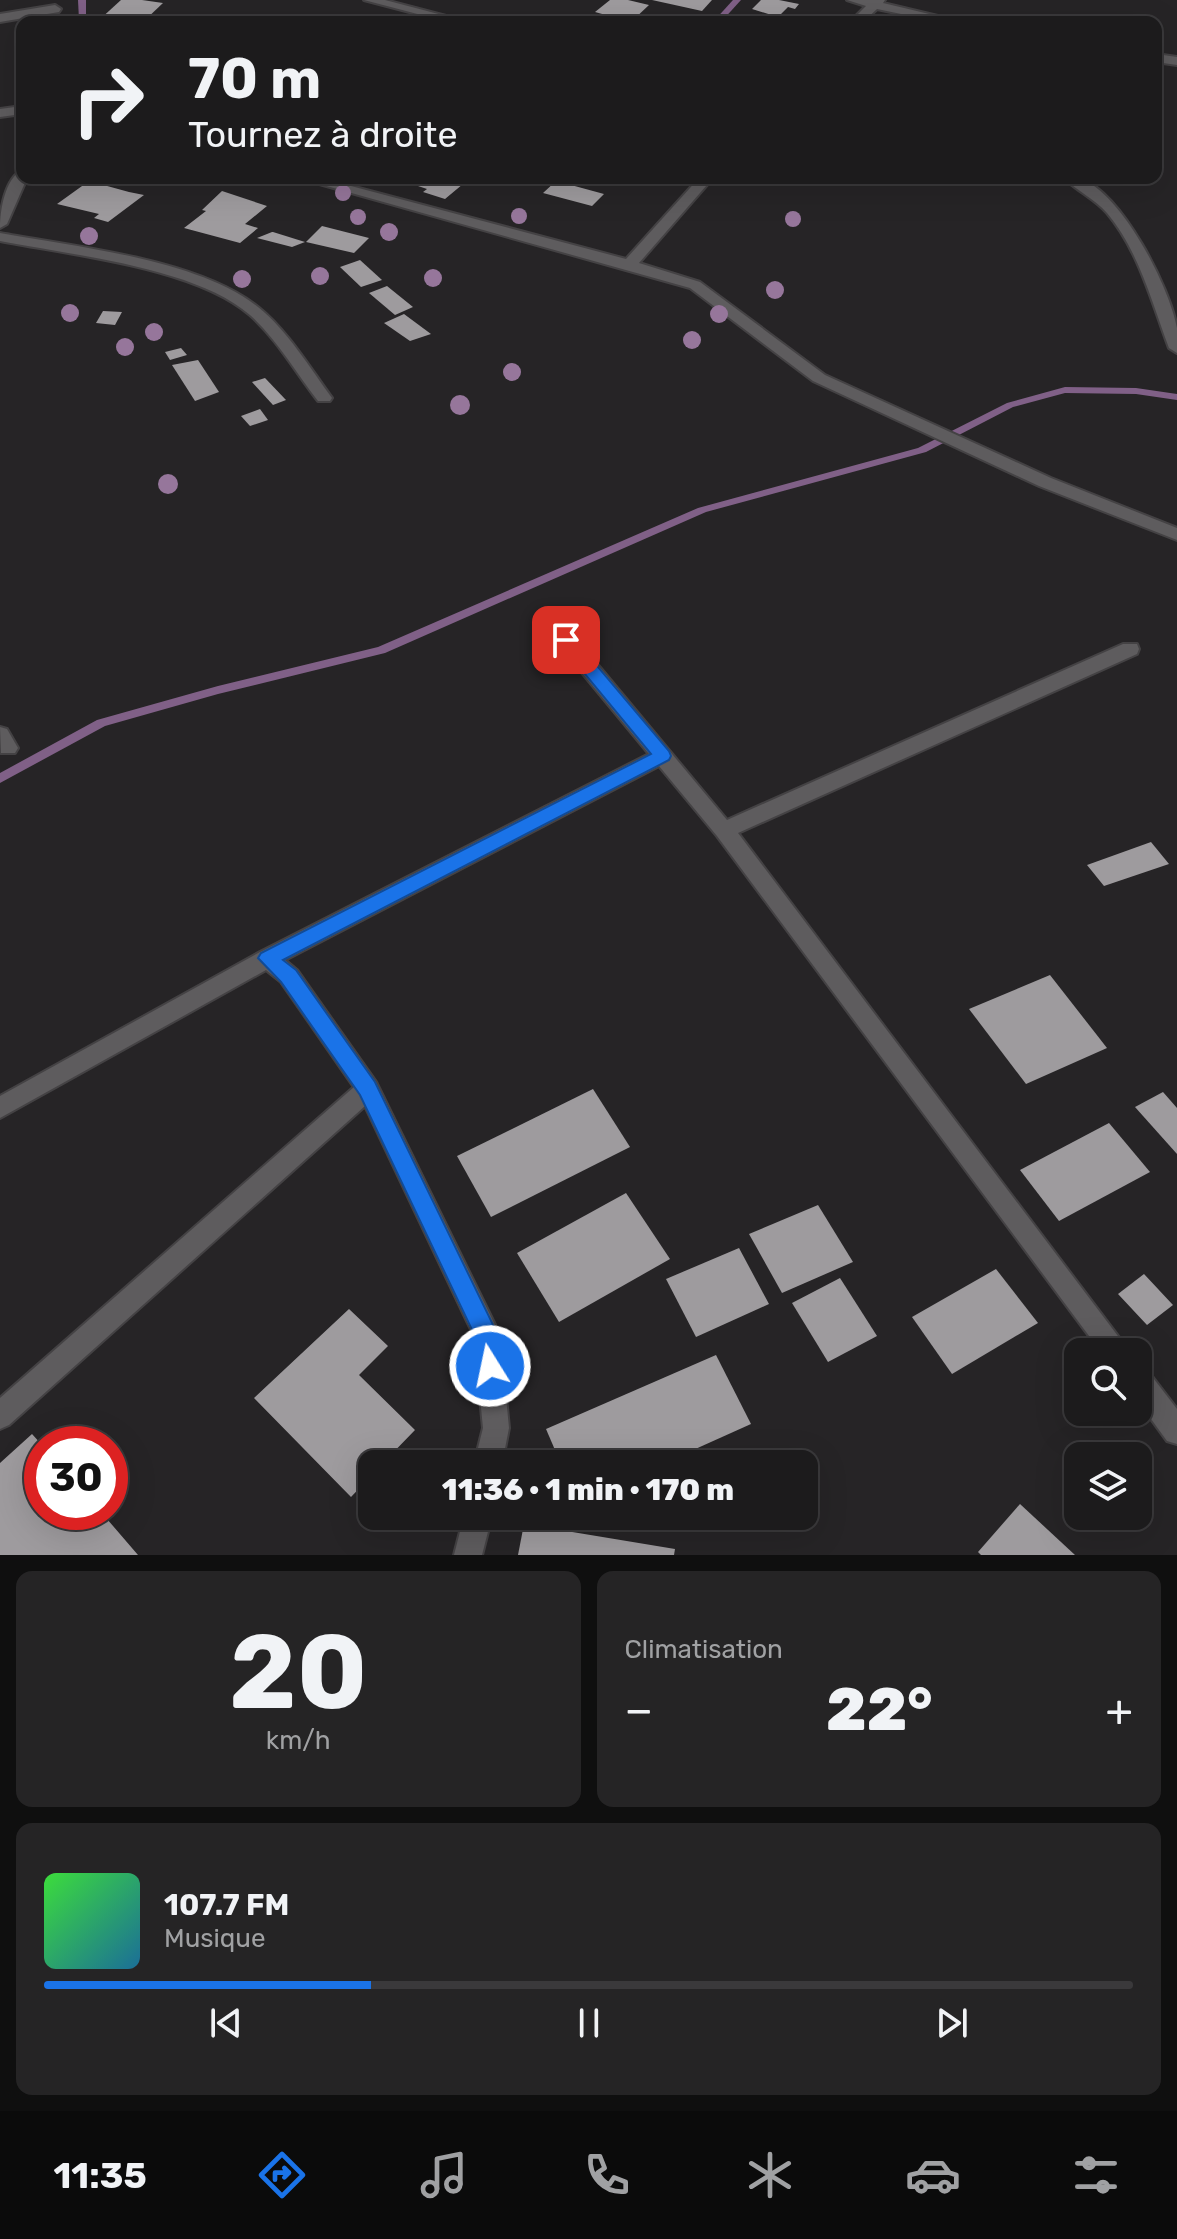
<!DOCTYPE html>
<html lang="fr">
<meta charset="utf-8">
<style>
:root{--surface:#1c1b1c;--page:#252425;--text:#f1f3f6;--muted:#a0a1a3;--line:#3a393b;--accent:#1a73e8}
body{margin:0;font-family:Rubik,sans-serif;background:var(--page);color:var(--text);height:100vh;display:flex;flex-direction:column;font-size:30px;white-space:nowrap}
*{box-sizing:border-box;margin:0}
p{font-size:26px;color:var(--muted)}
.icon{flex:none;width:44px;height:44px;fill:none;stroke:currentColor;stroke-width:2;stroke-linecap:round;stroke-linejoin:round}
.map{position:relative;height:1555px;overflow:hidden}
.drawer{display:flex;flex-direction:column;gap:16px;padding:16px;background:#0f0f0f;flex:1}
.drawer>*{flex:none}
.top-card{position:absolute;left:16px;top:16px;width:1146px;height:168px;border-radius:16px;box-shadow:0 8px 32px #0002,0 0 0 2px var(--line);background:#1c1b1c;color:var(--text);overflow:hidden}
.buttons{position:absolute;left:1064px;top:1338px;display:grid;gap:16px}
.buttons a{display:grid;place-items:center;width:88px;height:88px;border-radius:16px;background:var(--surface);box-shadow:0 8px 32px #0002,0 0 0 2px var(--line);font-size:40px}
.speed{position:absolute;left:24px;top:1426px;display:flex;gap:16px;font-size:40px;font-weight:700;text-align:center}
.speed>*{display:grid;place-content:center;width:104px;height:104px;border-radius:50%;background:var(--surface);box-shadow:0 8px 32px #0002,0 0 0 2px var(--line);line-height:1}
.speed .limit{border:12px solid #d22;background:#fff;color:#111}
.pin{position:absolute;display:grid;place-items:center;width:68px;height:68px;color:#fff;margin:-34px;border-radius:16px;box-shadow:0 4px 12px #0006}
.me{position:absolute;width:88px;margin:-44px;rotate:350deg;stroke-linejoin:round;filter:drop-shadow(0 0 6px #0008)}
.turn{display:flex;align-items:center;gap:28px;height:168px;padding:0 40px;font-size:36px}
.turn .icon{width:104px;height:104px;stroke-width:2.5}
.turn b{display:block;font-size:56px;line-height:68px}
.big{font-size:60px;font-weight:800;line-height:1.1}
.drawer .widget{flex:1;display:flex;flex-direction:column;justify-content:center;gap:12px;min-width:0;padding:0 28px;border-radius:16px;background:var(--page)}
.drawer .dial{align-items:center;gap:0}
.dial b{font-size:104px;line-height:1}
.song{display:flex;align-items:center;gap:24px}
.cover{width:96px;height:96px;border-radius:12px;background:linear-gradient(135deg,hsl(120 70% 55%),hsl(200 70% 35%))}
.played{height:8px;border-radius:4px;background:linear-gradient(90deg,var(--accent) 30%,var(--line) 30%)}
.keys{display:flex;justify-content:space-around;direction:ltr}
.heat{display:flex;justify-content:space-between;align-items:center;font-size:44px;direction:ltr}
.drawer .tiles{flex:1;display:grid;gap:16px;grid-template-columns:1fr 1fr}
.widget:last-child{grid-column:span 2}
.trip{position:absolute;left:358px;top:1450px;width:460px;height:80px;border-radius:16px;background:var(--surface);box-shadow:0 8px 32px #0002,0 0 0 2px var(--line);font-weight:800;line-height:80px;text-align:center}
.dock{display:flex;height:128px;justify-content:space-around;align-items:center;background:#0b0b0b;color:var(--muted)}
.dock .icon{width:56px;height:56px}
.dock .active{color:var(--accent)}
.dock b{font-size:36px;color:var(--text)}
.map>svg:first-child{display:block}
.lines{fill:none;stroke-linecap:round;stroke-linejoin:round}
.stream{fill:#806087;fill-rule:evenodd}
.building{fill:#9e9b9e}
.street-casing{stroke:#444244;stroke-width:4}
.street{fill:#5e5c5e;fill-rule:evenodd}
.tree{fill:#96769b}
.route{fill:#1a73e8;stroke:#114b97;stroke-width:2}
</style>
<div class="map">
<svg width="1177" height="1555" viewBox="0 0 1177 1555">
<rect width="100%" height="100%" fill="#262426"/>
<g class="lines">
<g class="stream">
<polygon points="78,0 86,0 86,22 79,20"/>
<polygon points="733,0 741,0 721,22 713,22"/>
<polygon points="1065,387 1136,388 1177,394 1177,400 1136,394 1065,393 1013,407 926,452 706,512 385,653 218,694 105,726 0,783 0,773 97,720 218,686 378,647 698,508 918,448 1007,403"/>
</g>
</g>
<g class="building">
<polygon points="121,0 142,0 163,3 143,22 98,21"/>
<polygon points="610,0 628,0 649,5 631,22 595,12"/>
<polygon points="652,0 712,0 702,11"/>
<polygon points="761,0 779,0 799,4 795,9 788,7 778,17 752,9"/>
<polygon points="889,15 918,21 918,22 884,22"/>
<polygon points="423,178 465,178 469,179 445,199 423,192 427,189 415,185"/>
<polygon points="547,178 578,178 571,185 604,194 592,206 543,193 556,181"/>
<polygon points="89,181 129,192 144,195 108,222 94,218 99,214 57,204"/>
<polygon points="222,191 267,206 245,224 258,228 240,243 184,228 206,211 202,210"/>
<polygon points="322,226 369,238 354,253 306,242"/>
<polygon points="272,232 273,232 305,242 292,247 257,238"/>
<polygon points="360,260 382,280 361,287 340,267"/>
<polygon points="387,286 413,307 395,315 369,293"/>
<polygon points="103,311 122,312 115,325 96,323"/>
<polygon points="404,314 431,334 410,341 384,323"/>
<polygon points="181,348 187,355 170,360 165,352"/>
<polygon points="198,360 219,392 195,401 172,365"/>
<polygon points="265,378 286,400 273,405 252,382"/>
<polygon points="260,409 268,420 250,426 241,416"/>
<polygon points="1151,842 1169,864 1104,886 1087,865"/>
<polygon points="1050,975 1107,1048 1026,1084 969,1009"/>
<polygon points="593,1089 630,1147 491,1217 457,1156"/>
<polygon points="1163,1092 1177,1108 1177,1154 1135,1107"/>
<polygon points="1109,1123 1150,1172 1059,1221 1020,1170"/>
<polygon points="626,1193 670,1259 559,1322 517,1253"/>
<polygon points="818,1205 853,1262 782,1293 749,1234"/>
<polygon points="739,1248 769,1304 696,1337 666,1279"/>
<polygon points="996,1269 1038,1323 952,1374 912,1317"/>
<polygon points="1144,1274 1173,1305 1147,1325 1118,1294"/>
<polygon points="840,1278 877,1336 828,1362 792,1303"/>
<polygon points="349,1309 388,1346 359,1375 415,1430 382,1464 372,1464 372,1475 351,1497 254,1398"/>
<polygon points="716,1355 751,1424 662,1464 561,1464 546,1429"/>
<polygon points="32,1434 42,1445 42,1512 101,1512 138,1555 0,1555 0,1463"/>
<polygon points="1020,1504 1075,1555 981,1555 978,1552"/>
<polygon points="524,1524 675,1549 674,1555 518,1555"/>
</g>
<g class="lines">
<defs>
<g id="street">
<polygon points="364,0 385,0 469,22 448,22"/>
<polygon points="847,0 885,0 883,3 963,22 940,22 877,9 863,22 850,22 866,6"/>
<polygon points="55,5 61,9 59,12 0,22 0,14"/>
<polygon points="1156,54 1177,57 1177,65 1156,62"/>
<polygon points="22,106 22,114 0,117 0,109"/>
<path d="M22 170V178H27L7 224 0 228C0 210 5 179 22 170Z"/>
<polygon points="298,178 321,178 626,259 699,178 713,178 639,263 700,282 825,375 1051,478 1177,528 1177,540 1039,486 813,381 690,288"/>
<path d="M1064 178C1070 178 1077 177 1082 179 1123 196 1169 286 1177 328 1177 335 1177 345 1177 353L1169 348C1152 303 1139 251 1107 213 1095 199 1077 191 1064 178Z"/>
<path d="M0 233C76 247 198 259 258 307 287 330 310 368 332 398L330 401H318C296 373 277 339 250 315 195 267 71 255 0 241Z"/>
<polygon points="566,634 573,635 727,820 1123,644 1137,644 1139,649 1137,654 738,833 1130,1352 1101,1352 717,836 659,766 285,960 297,970 376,1082 500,1335 509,1428 502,1464 474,1464 483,1428 474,1336 365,1106 9,1425 0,1429 0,1398 354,1087 281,982 266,970 0,1118 0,1096 260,952 649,754 559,645 557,640"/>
<polygon points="0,727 7,729 18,748 15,753 1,753"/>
<polygon points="1138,1366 1147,1370 1177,1409 1177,1444 1167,1441 1138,1401"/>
<polygon points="464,1516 492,1516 482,1555 454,1555"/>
</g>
</defs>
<use href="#street" class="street-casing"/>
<use href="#street" class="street"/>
</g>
<g class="tree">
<circle cx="343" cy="193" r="8"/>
<circle cx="519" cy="216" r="8"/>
<circle cx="358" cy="217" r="8"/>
<circle cx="793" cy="219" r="8"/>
<circle cx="389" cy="232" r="9"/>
<circle cx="89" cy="236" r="9"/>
<circle cx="320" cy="276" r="9"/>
<circle cx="433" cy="278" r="9"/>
<circle cx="242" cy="279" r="9"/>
<circle cx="775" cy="290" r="9"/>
<circle cx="70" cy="313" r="9"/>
<circle cx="719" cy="314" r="9"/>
<circle cx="154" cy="332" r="9"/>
<circle cx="692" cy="340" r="9"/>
<circle cx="125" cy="347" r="9"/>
<circle cx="512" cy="372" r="9"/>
<circle cx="460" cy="405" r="10"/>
<circle cx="168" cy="484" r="10"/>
</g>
<polygon class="route" points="566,634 572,636 669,751 671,756 669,760 283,960 296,970 375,1082 498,1335 502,1366 498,1374 490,1377 481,1374 475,1336 360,1095 281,982 258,958 261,953 651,754 560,644 558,640"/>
</svg>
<div class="buttons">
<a><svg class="icon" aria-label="search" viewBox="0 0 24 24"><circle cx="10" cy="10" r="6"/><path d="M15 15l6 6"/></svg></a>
<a><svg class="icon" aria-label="layers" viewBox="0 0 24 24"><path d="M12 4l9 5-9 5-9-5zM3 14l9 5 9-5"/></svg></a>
</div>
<div class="speed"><div class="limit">30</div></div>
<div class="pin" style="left:566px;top:640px;background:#d93025"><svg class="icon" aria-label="arrive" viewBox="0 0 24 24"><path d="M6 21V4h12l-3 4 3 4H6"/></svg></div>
<svg class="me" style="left:490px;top:1366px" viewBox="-20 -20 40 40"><circle r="17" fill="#1a73e8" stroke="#fff" stroke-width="3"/><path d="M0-11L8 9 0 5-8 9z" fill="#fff"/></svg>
<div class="trip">11:36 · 1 min · 170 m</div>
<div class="top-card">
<div class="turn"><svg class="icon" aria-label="right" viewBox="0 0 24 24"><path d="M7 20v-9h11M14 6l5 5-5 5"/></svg><div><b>70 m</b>Tournez à droite</div></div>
</div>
</div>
<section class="drawer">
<div class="tiles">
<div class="widget dial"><b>20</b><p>km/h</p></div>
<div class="widget"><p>Climatisation</p>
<div class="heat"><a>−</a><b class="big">22°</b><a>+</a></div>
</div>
<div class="widget">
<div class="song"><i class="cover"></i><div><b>107.7 FM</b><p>Musique</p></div></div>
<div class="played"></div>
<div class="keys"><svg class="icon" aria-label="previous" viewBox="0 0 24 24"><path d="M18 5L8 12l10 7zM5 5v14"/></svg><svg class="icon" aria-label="pause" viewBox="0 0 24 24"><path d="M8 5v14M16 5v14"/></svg><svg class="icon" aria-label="next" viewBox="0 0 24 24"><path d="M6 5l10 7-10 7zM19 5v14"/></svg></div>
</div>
</div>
</section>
<nav class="dock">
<b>11:35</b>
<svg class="icon active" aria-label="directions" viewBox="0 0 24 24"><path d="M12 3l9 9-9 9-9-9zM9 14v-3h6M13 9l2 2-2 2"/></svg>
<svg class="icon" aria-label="music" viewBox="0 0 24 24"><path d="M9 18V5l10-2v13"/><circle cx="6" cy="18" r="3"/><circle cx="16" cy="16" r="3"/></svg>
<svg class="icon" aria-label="phone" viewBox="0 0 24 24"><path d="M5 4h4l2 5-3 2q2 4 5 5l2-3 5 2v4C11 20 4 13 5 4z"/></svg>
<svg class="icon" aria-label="climate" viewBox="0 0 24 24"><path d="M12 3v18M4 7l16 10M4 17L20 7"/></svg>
<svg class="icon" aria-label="car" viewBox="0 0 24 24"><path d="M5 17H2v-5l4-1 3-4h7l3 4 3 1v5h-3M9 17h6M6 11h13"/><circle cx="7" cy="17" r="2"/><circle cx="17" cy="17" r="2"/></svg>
<svg class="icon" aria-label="filters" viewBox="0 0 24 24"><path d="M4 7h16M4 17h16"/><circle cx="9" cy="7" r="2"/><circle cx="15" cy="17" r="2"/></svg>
</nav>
